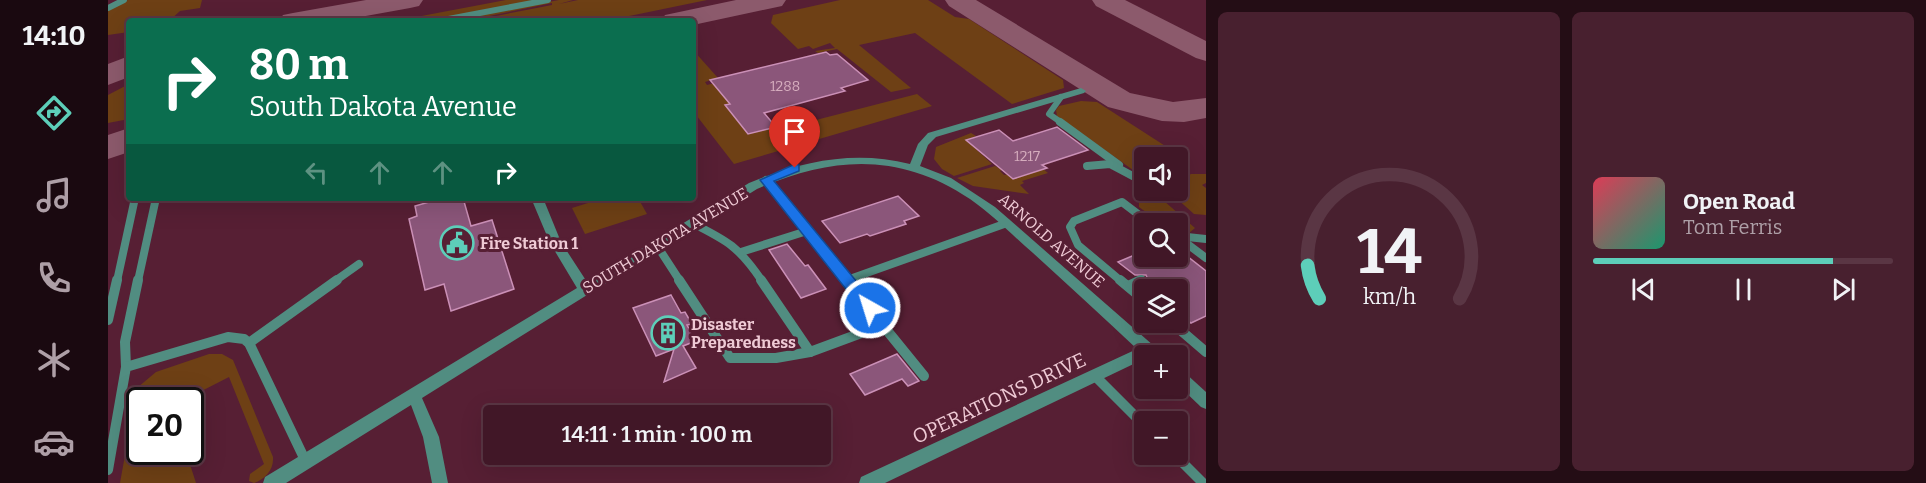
<!DOCTYPE html>
<meta charset="utf-8">
<style>
:root{--surface:#411727;--page:#48202f;--text:#f1f3f6;--muted:#ae9fa7;--line:#5a3644;--accent:#5dceb9}
body{margin:0;font-family:Bitter,serif;background:var(--page);color:var(--text);height:100vh;display:flex;flex-direction:column;font-size:22px;white-space:nowrap}
*{box-sizing:border-box;margin:0}
p{font-size:20px;color:var(--muted)}
.icon{flex:none;width:33px;height:33px;fill:none;stroke:currentColor;stroke-width:2;stroke-linecap:round;stroke-linejoin:round}
.map{position:relative;flex:1;overflow:hidden}
.panel{display:flex;flex-direction:column;gap:12px;padding:12px;background:#240d15;width:720px}
.panel>*{flex:none}
.guide{position:absolute;left:18px;top:18px;width:570px;height:183px;border-radius:6px;box-shadow:0 6px 24px #0002,0 0 0 2px var(--line);background:#0b6e4f;color:#fff;overflow:hidden}
.fabs{position:absolute;left:1026px;top:147px;display:grid;gap:12px}
.fabs a{display:grid;place-items:center;width:54px;height:54px;border-radius:6px;background:var(--surface);box-shadow:0 6px 24px #0002,0 0 0 2px var(--line);font-size:30px}
.speed{position:absolute;left:18px;top:387px;display:flex;gap:12px;font-size:30px;font-weight:700;text-align:center}
.speed>*{display:grid;place-content:center;width:78px;height:78px;border-radius:50%;background:var(--surface);box-shadow:0 6px 24px #0002,0 0 0 2px var(--line);line-height:1}
.speed .limit{border:3px solid #111;border-radius:9px;background:#fff;color:#111}
.pin{position:absolute;display:grid;place-items:center;width:51px;height:51px;color:#fff;margin:-62px -26px;border-radius:50% 50% 50% 0;rotate:-45deg;box-shadow:0 0 6px #0007}
.pin .icon{rotate:45deg}
.me{position:absolute;width:66px;margin:-33px;rotate:321deg;stroke-linejoin:round;filter:drop-shadow(0 0 4px #0008)}
.turn{display:flex;align-items:center;gap:21px;height:126px;padding:0 24px;font-size:27px}
.turn .icon{width:78px;height:78px;stroke-width:2.5}
.turn b{display:block;font-size:42px;line-height:51px}
.lanes{display:flex;align-items:center;height:57px;padding:0 24px;background:#0003;justify-content:center;gap:30px;direction:ltr}
.lanes .off{opacity:.35}
.panel .card{flex:1;display:flex;flex-direction:column;justify-content:center;gap:9px;min-width:0;padding:0 21px;border-radius:9px;background:var(--page)}
.panel .dial{align-items:center;gap:0}
.dial svg{height:156px;overflow:visible;fill:none;stroke:var(--line);stroke-width:7;stroke-linecap:round;text-anchor:middle}
.dial text{fill:var(--text);stroke:none}
.song{display:flex;align-items:center;gap:18px}
.cover{width:72px;height:72px;border-radius:9px;background:linear-gradient(135deg,hsl(350 70% 55%),hsl(160 70% 35%))}
.played{height:6px;border-radius:3px;background:linear-gradient(90deg,var(--accent) 80%,var(--line) 80%)}
.keys{display:flex;justify-content:space-around;direction:ltr}
.panel .tiles{flex:1;display:grid;gap:12px;grid-template-columns:repeat(2,1fr)}
.trip{position:absolute;left:375px;top:405px;width:348px;height:60px;border-radius:6px;background:var(--surface);box-shadow:0 6px 24px #0002,0 0 0 2px var(--line);font-weight:600;line-height:60px;text-align:center}
main{display:flex;flex:1;min-height:0}
.menu{display:flex;flex-direction:column;width:108px;justify-content:space-around;align-items:center;background:#1a0910;color:var(--muted)}
.menu .icon{width:42px;height:42px}
.menu .current{color:var(--accent)}
.menu b{font-size:27px;color:var(--text)}
.map>svg:first-child{display:block}
.green{fill:#6e4015}
.lines{fill:none;stroke-linecap:round;stroke-linejoin:round}
.taxiway{fill:#8c5a6c;fill-rule:evenodd}
.building{fill:#8b567a;stroke:#cb90b7;stroke-width:1.5}
.service-far2{stroke:#518d81;stroke-width:6}
.service-far1{stroke:#518d81;stroke-width:8}
.service{stroke:#518d81;stroke-width:10}
.minor{fill:#518d81;fill-rule:evenodd}
.route{fill:#1a73e8;stroke:#114b97;stroke-width:1.5}
.labels{text-anchor:middle;stroke-width:6;stroke-linejoin:round;paint-order:stroke}
.number-label{font-size:14px;fill:#d6adbe}
.street-label{font-size:16px;fill:#efcad5;stroke:#571f34}
.poi-label{font-size:16px;font-weight:bold;fill:#efcad5;stroke:#571f34;text-anchor:start}
.near-street-label{font-size:20px;fill:#efcad5;stroke:#571f34}
</style>
<main>
<nav class="menu">
<b>14:10</b>
<svg class="icon current" aria-label="directions" viewBox="0 0 24 24"><path d="M12 3l9 9-9 9-9-9zM9 14v-3h6M13 9l2 2-2 2"/></svg>
<svg class="icon" aria-label="music" viewBox="0 0 24 24"><path d="M9 18V5l10-2v13"/><circle cx="6" cy="18" r="3"/><circle cx="16" cy="16" r="3"/></svg>
<svg class="icon" aria-label="phone" viewBox="0 0 24 24"><path d="M5 4h4l2 5-3 2q2 4 5 5l2-3 5 2v4C11 20 4 13 5 4z"/></svg>
<svg class="icon" aria-label="climate" viewBox="0 0 24 24"><path d="M12 3v18M4 7l16 10M4 17L20 7"/></svg>
<svg class="icon" aria-label="car" viewBox="0 0 24 24"><path d="M5 17H2v-5l4-1 3-4h7l3 4 3 1v5h-3M9 17h6M6 11h13"/><circle cx="7" cy="17" r="2"/><circle cx="17" cy="17" r="2"/></svg>
</nav>
<div class="map">
<svg width="1098" height="483" viewBox="0 0 1098 483">
<rect width="100%" height="100%" fill="#571f34"/>
<g class="green">
<polygon points="20,0 94,0 92,8 72,11 61,21 21,21 21,32 0,35 0,10"/>
<polygon points="398,0 434,0 324,21 287,21"/>
<polygon points="451,0 465,0 451,4 470,0 599,0 497,21 362,21 444,5 444,3 357,21 342,21"/>
<polygon points="732,0 820,0 847,17 861,19 955,80 956,88 904,104 807,33 751,45 803,88 783,92 729,49 710,53 707,51 727,48 722,43 705,49 701,46 690,49 663,23 665,15"/>
<polygon points="585,50 610,78 597,82 599,85 611,82 609,89 619,100 626,99 627,102 617,105 640,134 670,126 673,129 809,94 824,106 626,164 585,111"/>
<polygon points="21,84 21,119 0,123 0,95"/>
<polygon points="973,101 989,102 1079,160 1080,167 1070,172 1070,158 1036,158 1036,176 1025,170 949,116 948,110 951,106"/>
<polygon points="863,133 868,136 858,140 884,164 846,176 834,169 826,159 828,147"/>
<polygon points="887,166 894,170 892,171 896,175 935,169 940,173 914,181 916,183 912,185 921,194 865,186 849,178"/>
<polygon points="1083,174 1098,174 1098,183 1094,185 1098,188 1098,215 1086,214 1067,197 1070,182"/>
<polygon points="1040,196 1056,201 1087,228 1081,233 1070,232 1070,224 1053,223 1031,207 1031,201"/>
<polygon points="496,198 530,198 539,214 477,234 464,208"/>
<path d="M101 354H114L125 360 165 457C166 470 157 479 146 483L141 481 142 474 156 464 121 377 76 400H32V452H78L88 483H12L29 388 48 372Z"/>
</g>
<g class="lines">
<g class="taxiway">
<polygon points="258,0 315,0 311,6 302,8 230,21 171,21 175,15 185,13"/>
<polygon points="628,0 678,0 674,6 585,25 585,21 553,21 557,15"/>
<polygon points="837,0 868,0 1022,93 1065,102 1098,98 1098,118 1076,122 1054,121 1000,107 841,6"/>
<polygon points="984,0 1017,0 1098,41 1098,61 1088,58 988,6"/>
<polygon points="21,56 21,77 0,85 0,64"/>
<polygon points="21,128 21,152 0,159 0,135"/>
</g>
</g>
<g class="building">
<polygon points="718,52 722,55 729,54 760,80 733,88 737,91 656,113 668,127 640,134 617,105 622,104 602,80"/>
<polygon points="949,127 980,150 934,165 939,168 905,179 858,140 891,130 905,141"/>
<polygon points="790,196 811,216 796,221 798,224 762,236 759,234 732,243 714,221"/>
<polygon points="335,198 355,198 363,226 384,220 406,289 343,311 336,284 317,290 301,219 309,216 307,206"/>
<polygon points="679,244 697,266 700,265 718,289 693,298 661,250"/>
<polygon points="1070,249 1098,271 1098,316 1083,323 1070,312 1070,290 1044,290 1038,285 1040,280 1038,275 1027,275 1010,262 1036,251 1036,256 1070,256"/>
<polygon points="563,295 573,313 577,312 584,324 579,325 588,341 575,346 588,368 556,382 566,349 548,356 525,308"/>
<polygon points="789,354 811,381 800,386 794,379 757,395 742,374"/>
</g>
<g class="lines">
<g class="service-far2">
<polyline points="0,8 16,0"/>
<polyline points="330,21 440,0"/>
<polyline points="953,97 941,114 954,123"/>
</g>
<g class="service-far1">
<polyline points="952,122 1011,165"/>
<polyline points="979,166 1002,164 1036,182"/>
<polyline points="658,180 740,281"/>
<path d="M584 223C620 241 631 247 654 281"/>
<polyline points="1070,236 1098,239"/>
<polyline points="1070,237 1098,258"/>
<polyline points="548,244 572,281"/>
<polyline points="633,252 699,231"/>
<polyline points="739,280 899,223"/>
<polyline points="9,281 27,198"/>
<polyline points="30,281 48,198"/>
<polyline points="227,281 251,264"/>
<polyline points="1013,281 970,245 962,227 966,221 1014,202 1043,224"/>
<polyline points="1031,281 1033,280"/>
</g>
<g class="service">
<polyline points="571,280 622,358 668,358 702,352 775,325"/>
<polyline points="653,280 702,352"/>
<polyline points="738,280 816,376"/>
<polyline points="1012,280 1036,300"/>
<polyline points="1020,286 1033,280"/>
<polyline points="0,320 9,280"/>
<polyline points="1063,322 1098,352"/>
<polyline points="141,343 229,280"/>
<polyline points="18,367 17,342 30,280"/>
<polyline points="987,376 1036,425"/>
<polyline points="1066,454 1095,483"/>
<polyline points="0,470 18,367 120,337 136,339 141,343 198,462"/>
</g>
<g class="minor">
<path d="M973 88 978 91 976 93 828 137 820 145 812 166 843 178 887 207 1046 346 1054 356H1036V359L777 483H751L753 477 1029 349C995 317 960 285 925 253 904 235 885 215 862 199 792 152 724 156 649 189L314 398 331 437 340 483H324L315 437 303 405 178 483H155L157 477 469 288 442 243 423 198H435L453 242 479 282 641 183C694 161 746 150 802 164L810 144 820 133Z"/>
<polygon points="1070,370 1075,371 1098,392 1098,409 1093,407 1070,385"/>
</g>
</g>
<polygon class="route" points="687,164 691,165 691,171 666,181 767,304 769,308 767,312 756,312 652,180"/>
<defs>
<symbol id="civic-ring" viewBox="-11 -11 22 22"><circle r="9.5" fill="#571f34" stroke="#5dceb9" stroke-width="1.5"/><path d="M-.6-6.5H3V-4.5H.6V-3L4-1V1h2V6H-6V1h2V-1L-.6-3ZM-1.2 2.5V6h2.4V2.5Z" fill="#5dceb9"/></symbol>
<symbol id="building-ring" viewBox="-11 -11 22 22"><circle r="9.5" fill="#571f34" stroke="#5dceb9" stroke-width="1.5"/><path d="M-4-6H4V6H1V3H-1V6H-4ZM-2.5-4.3h1.7v1.8h-1.7ZM.8-4.3h1.7v1.8H.8ZM-2.5-1h1.7V.8h-1.7ZM.8-1h1.7V.8H.8Z" fill="#5dceb9"/></symbol>
</defs>
<g fill-rule="evenodd">
<use href="#civic-ring" x="330" y="224" width="38" height="38"/>
<use href="#building-ring" x="541" y="314" width="38" height="38"/>
</g>
<g class="labels">
<g class="number-label">
<text x="677" y="91">1288</text>
<text x="919" y="161">1217</text>
</g>
<g class="street-label">
<text transform="translate(557 240) rotate(-31)" y="6">SOUTH DAKOTA AVENUE</text>
<text transform="translate(944 240) rotate(41)" y="6">ARNOLD AVENUE</text>
</g>
<g class="poi-label">
<text x="372" y="249">Fire Station 1</text>
<text x="583" y="330">Disaster<tspan x="583" dy="18">Preparedness</tspan></text>
</g>
<g class="near-street-label">
<text transform="translate(891 398) rotate(-25)" y="7">OPERATIONS DRIVE</text>
</g>
</g>
</svg>
<div class="fabs">
<a><svg class="icon" aria-label="sound" viewBox="0 0 24 24"><path d="M4 9h4l5-4v14l-5-4H4zM17 9q2 3 0 6"/></svg></a>
<a><svg class="icon" aria-label="search" viewBox="0 0 24 24"><circle cx="10" cy="10" r="6"/><path d="M15 15l6 6"/></svg></a>
<a><svg class="icon" aria-label="layers" viewBox="0 0 24 24"><path d="M12 4l9 5-9 5-9-5zM3 14l9 5 9-5"/></svg></a>
<a>+</a>
<a>−</a>
</div>
<div class="speed"><div class="limit">20</div></div>
<div class="pin" style="left:687px;top:168px;background:#d93025"><svg class="icon" aria-label="arrive" viewBox="0 0 24 24"><path d="M6 21V4h12l-3 4 3 4H6"/></svg></div>
<svg class="me" style="left:762px;top:308px" viewBox="-20 -20 40 40"><circle r="17" fill="#1a73e8" stroke="#fff" stroke-width="3"/><path d="M0-11L8 9 0 5-8 9z" fill="#fff"/></svg>
<div class="trip">14:11 · 1 min · 100 m</div>
<div class="guide">
<div class="turn"><svg class="icon" aria-label="right" viewBox="0 0 24 24"><path d="M7 20v-9h11M14 6l5 5-5 5"/></svg><div><b>80 m</b>South Dakota Avenue</div></div>
<div class="lanes"><svg class="icon off" aria-label="left" viewBox="0 0 24 24"><path d="M17 20v-9H6M10 6l-5 5 5 5"/></svg><svg class="icon off" aria-label="ahead" viewBox="0 0 24 24"><path d="M12 20V5M6 11l6-6 6 6"/></svg><svg class="icon off" aria-label="ahead" viewBox="0 0 24 24"><path d="M12 20V5M6 11l6-6 6 6"/></svg><svg class="icon" aria-label="right" viewBox="0 0 24 24"><path d="M7 20v-9h11M14 6l5 5-5 5"/></svg></div>
</div>
</div>
<section class="panel">
<div class="tiles">
<div class="card dial"><svg viewBox="0 0 100 80">
<path d="M14 69A42 42 0 1 1 86 69"/>
<path d="M14 69A42 42 0 0 1 8 52" stroke="#5dceb9"/>
<text x="50" y="56" font-size="32" font-weight="700">14</text>
<text x="50" y="72" font-size="11">km/h</text>
</svg></div>
<div class="card">
<div class="song"><i class="cover"></i><div><b>Open Road</b><p>Tom Ferris</p></div></div>
<div class="played"></div>
<div class="keys"><svg class="icon" aria-label="previous" viewBox="0 0 24 24"><path d="M18 5L8 12l10 7zM5 5v14"/></svg><svg class="icon" aria-label="pause" viewBox="0 0 24 24"><path d="M8 5v14M16 5v14"/></svg><svg class="icon" aria-label="next" viewBox="0 0 24 24"><path d="M6 5l10 7-10 7zM19 5v14"/></svg></div>
</div>
</div>
</section>
</main>
